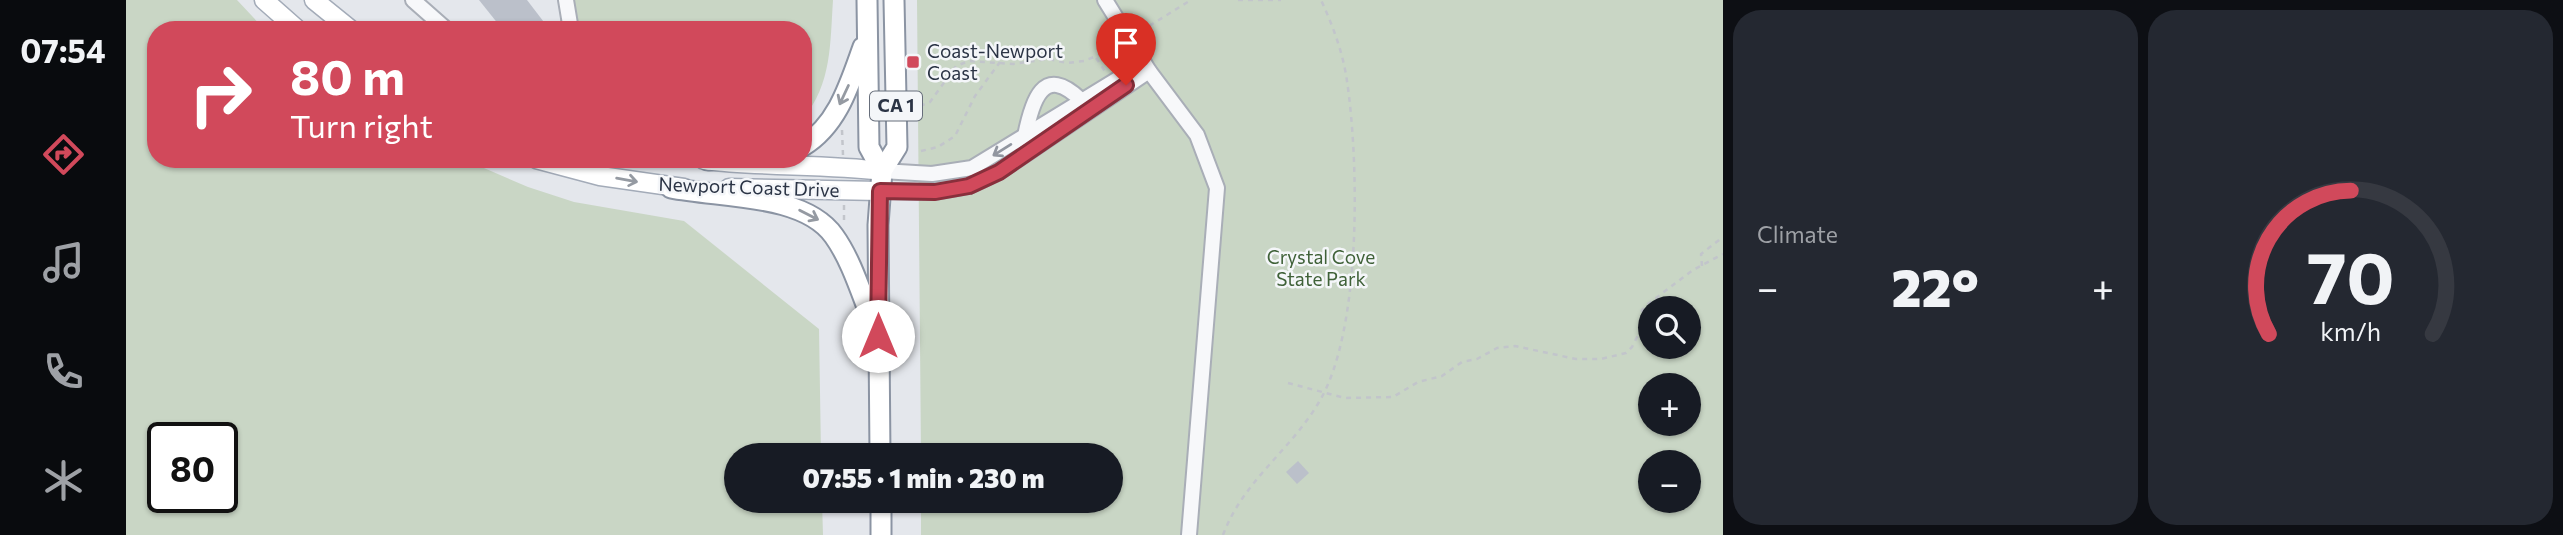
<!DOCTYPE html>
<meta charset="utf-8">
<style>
:root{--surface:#171b24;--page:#242831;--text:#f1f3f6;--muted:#9ea1a6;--line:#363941;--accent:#d1495b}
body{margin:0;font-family:Commissioner,sans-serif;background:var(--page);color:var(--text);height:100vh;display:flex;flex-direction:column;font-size:26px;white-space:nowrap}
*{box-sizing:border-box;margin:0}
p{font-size:23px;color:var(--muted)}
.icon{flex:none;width:38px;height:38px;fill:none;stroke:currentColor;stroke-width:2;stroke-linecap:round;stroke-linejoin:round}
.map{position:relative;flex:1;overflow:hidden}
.panel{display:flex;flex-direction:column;gap:10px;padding:10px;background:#0d0f14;width:840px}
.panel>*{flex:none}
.hud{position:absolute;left:21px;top:21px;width:665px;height:147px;border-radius:28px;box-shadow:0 2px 5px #0004;background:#d1495b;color:#fff;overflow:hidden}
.tools{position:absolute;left:1512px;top:296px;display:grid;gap:14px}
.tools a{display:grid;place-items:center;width:63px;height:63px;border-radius:50%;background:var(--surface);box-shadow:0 2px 5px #0004;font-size:35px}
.speed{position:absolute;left:21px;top:422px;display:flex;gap:14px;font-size:35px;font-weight:700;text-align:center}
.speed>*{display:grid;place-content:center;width:91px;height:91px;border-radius:50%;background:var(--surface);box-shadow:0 2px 5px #0004;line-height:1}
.speed .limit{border:4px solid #111;border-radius:10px;background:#fff;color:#111}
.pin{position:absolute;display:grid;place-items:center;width:60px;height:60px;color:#fff;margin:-72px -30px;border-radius:50% 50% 50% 0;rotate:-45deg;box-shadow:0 0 7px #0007}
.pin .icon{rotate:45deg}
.me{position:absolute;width:77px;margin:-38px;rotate:0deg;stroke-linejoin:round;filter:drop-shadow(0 0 5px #0008)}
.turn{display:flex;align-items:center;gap:24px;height:147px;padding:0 28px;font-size:32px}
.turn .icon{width:91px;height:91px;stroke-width:2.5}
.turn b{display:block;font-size:49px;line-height:60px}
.big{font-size:52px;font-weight:800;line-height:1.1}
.panel .tile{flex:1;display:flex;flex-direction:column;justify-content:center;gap:10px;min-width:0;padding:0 24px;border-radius:28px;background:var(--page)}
.panel .dial{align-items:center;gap:0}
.dial svg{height:182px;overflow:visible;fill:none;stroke:var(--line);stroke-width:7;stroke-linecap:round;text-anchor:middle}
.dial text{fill:var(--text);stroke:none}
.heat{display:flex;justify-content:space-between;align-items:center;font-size:38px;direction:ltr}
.panel .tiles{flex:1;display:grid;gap:10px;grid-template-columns:repeat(2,1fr)}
.trip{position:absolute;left:598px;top:443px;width:399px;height:70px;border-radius:35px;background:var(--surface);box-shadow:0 2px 5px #0004;font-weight:800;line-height:70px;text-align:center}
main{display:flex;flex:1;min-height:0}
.tabs{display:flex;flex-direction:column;width:126px;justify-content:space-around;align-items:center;background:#090b0e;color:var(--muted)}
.tabs .icon{width:49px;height:49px}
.tabs .current{color:var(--accent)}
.tabs b{font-size:32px;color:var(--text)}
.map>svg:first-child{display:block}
.green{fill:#c9d6c5;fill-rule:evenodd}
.building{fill:#bbc0ca}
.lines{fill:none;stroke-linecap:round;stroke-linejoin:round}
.minor-casing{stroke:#a9aeb7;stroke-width:18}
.major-casing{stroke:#a3abb8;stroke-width:21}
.highway-casing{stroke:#8b94a3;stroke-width:23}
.path{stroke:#c2c5cb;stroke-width:2.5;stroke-dasharray:5 5;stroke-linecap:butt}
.minor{stroke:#f7f8fa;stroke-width:14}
.major{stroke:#fff;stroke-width:18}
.highway{stroke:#fff;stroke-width:19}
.oneway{stroke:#959aa2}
.oneway2{stroke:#9196a0}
.route-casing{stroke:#882f3b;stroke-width:18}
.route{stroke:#d1495b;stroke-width:12}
.poi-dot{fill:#d1495b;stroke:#f4f6f9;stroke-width:2.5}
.labels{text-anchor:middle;stroke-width:5;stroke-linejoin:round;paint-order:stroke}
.shield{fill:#f4f6f9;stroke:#676e7b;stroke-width:2}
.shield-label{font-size:18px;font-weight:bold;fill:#2b3445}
.poi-label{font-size:19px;fill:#2b3445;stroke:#f4f6f9;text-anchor:start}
.street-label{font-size:19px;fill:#2b3445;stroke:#f4f6f9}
.park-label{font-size:19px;fill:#3f6138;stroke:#f4f6f9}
</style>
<main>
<nav class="tabs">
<b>07:54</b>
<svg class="icon current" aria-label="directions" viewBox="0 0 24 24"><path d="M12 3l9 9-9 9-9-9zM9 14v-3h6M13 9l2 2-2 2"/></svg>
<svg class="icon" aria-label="music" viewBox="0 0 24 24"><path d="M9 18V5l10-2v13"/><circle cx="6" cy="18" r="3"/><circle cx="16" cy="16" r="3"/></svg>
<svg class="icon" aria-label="phone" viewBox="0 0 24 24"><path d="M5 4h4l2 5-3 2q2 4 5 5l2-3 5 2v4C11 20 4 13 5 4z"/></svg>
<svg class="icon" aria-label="climate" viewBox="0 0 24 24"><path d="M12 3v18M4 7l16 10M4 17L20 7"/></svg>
</nav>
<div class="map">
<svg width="1597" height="535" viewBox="0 0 1597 535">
<rect width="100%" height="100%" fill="#e4e7ec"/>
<g class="green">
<path d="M0 0H111L139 30H30V159H337L402 187 448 202 558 221 693 329 695 455H611V500L696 501 697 535H0ZM37 438H96V497H37Z"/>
<path d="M439 0H707C704 44 706 83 677 119V30H432Z"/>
<path d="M791 0H1597V535H795V501L985 500V455H795ZM1524 308H1563V346H1524ZM1524 385H1563V424H1524ZM1524 462H1563V500H1524Z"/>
</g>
<g class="building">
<polygon points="353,0 401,0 424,30 377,30"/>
<polygon points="1172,461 1183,473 1171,484 1160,472"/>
</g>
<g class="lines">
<defs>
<g id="minor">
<polyline points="287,0 321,30"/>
<polyline points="440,0 445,30"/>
<polyline points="979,0 1023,71 1071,135 1091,188 1063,535"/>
<path d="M899 136C906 101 917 63 955 100V110"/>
<polyline points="756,171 806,174 846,168 1018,63"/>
<polyline points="754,191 809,192 843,186 873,172 1023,71"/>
</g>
<g id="major">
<polyline points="138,0 172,30"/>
<polyline points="188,0 225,30"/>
<polyline points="410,159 474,176 558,188"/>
<path d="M578 160C637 167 697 164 756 171"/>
<polyline points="603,188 754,191"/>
</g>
<g id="highway">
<polyline points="741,0 743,147 756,171"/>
<path d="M677 146C712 125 724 83 737 47"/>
<polyline points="582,160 591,159"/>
<path d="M545 188C594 198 678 193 708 236 726 261 736 296 748 325"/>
<polyline points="754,455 752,225 756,171 771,147 768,0"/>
<polyline points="755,500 755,535"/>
</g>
</defs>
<use href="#minor" class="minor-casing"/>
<use href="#major" class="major-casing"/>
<use href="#highway" class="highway-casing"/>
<g class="path">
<polyline points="1112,0 1155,0"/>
<polyline points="1015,31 1065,0"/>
<polyline points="970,58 980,73"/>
<polyline points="794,106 804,102 830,66 843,61 887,64 922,59 941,63 958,61 992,47"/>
<polyline points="716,130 717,155"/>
<polyline points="795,151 812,147 829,136 849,96 874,62"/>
<polyline points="718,205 718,223"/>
<polyline points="1576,266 1575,254 1597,237"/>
<polyline points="1162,383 1219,398 1267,397 1292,382 1316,376 1336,362 1351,359 1371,348 1389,346 1450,359 1475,359 1500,353 1506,347 1515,329 1516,310 1522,304 1567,270 1597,254"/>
<path d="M1097 535C1117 481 1165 450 1193 402 1236 331 1233 162 1221 81 1217 53 1207 26 1195 0"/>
</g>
<use href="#minor" class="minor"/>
<use href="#major" class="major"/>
<use href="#highway" class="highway"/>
</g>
<defs><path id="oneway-shaft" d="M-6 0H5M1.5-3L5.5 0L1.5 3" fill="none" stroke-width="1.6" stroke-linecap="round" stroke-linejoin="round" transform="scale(1.75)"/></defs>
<g class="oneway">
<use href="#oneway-shaft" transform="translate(718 95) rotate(115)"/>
<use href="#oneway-shaft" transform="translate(501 180) rotate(10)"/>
<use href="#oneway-shaft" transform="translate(683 215) rotate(27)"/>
</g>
<use class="oneway2" href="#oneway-shaft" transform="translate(876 150) rotate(148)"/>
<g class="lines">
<defs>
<polyline id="route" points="752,336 754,191 809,192 843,186 873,172 1000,85"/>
</defs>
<use href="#route" class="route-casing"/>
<use href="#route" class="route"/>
</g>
<rect class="poi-dot" x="780" y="55" width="14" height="14" rx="3.5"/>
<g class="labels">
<rect class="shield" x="744" y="91.5" width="52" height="29" rx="5"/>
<g class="shield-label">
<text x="770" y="112">CA 1</text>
</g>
<g class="poi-label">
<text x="801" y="58">Coast-Newport<tspan x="801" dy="22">Coast</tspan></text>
</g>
<g class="street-label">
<text transform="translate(623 187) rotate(2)" y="7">Newport Coast Drive</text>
</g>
<g class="park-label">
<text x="1195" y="264">Crystal Cove<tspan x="1195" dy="22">State Park</tspan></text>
</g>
</g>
</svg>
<div class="tools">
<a><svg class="icon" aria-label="search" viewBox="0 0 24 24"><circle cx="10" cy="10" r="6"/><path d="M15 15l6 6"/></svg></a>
<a>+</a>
<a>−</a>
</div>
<div class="speed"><div class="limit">80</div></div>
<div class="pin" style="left:1000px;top:85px;background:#d93025"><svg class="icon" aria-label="arrive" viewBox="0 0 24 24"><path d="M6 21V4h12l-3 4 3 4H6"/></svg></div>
<svg class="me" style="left:752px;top:336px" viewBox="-20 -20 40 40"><circle r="19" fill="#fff"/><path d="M0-13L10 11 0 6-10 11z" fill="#d1495b"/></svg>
<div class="trip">07:55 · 1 min · 230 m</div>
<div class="hud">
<div class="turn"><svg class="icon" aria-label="right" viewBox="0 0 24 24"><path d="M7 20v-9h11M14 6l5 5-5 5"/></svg><div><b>80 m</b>Turn right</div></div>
</div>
</div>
<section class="panel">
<div class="tiles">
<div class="tile"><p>Climate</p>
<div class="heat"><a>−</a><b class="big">22°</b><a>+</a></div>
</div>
<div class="tile dial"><svg viewBox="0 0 100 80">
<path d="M14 69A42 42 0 1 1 86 69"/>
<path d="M14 69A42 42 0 0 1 50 6" stroke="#d1495b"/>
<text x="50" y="56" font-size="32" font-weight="700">70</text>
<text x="50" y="72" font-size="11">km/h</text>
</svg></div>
</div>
</section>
</main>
